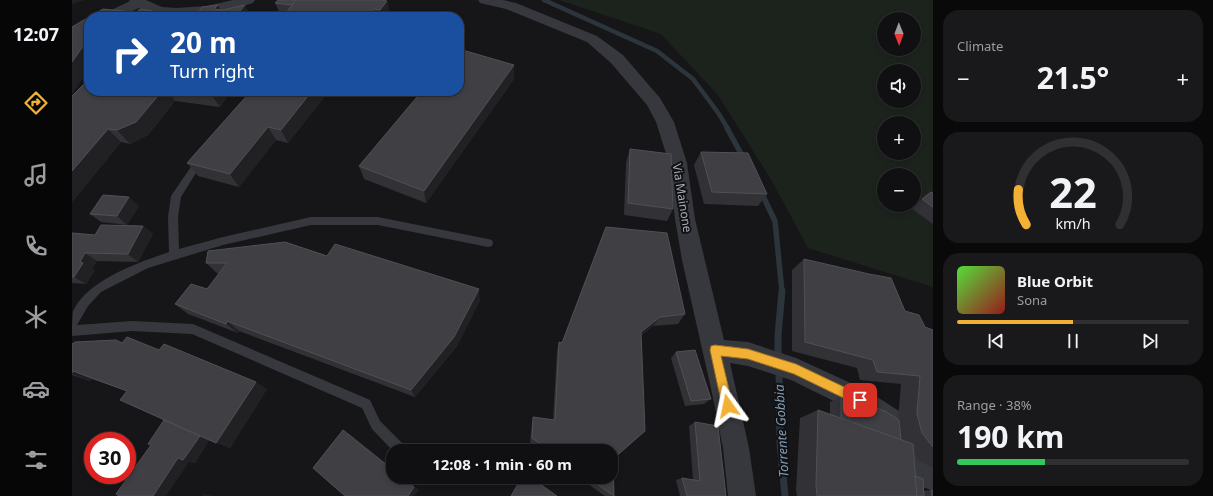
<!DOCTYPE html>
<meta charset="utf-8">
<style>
:root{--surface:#101012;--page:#19191b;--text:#f1f3f6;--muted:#9c9d9f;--line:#303032;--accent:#f2b134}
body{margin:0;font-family:"Noto Sans",sans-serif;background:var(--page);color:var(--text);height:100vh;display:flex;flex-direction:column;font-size:15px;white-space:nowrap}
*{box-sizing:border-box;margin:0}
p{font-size:13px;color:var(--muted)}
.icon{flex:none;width:22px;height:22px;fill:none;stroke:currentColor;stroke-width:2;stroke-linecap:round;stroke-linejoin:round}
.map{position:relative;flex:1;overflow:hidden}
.panel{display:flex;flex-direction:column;gap:10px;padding:10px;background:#09090a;width:280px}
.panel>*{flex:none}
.guide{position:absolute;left:12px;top:12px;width:380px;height:84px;border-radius:16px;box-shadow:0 2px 6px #0003,0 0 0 1px var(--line);background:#1a4fa0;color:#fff;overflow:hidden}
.needle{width:26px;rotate:179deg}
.buttons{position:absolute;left:805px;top:12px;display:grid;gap:8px}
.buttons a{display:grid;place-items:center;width:44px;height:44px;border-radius:50%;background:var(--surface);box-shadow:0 2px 6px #0003,0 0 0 1px var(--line);font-size:20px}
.speed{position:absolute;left:12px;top:432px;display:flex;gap:8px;font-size:20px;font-weight:700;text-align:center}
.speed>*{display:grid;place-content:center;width:52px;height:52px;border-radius:50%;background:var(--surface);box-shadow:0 2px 6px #0003,0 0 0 1px var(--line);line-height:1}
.speed .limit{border:6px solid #d22;background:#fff;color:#111}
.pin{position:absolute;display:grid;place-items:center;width:34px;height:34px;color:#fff;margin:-17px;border-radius:8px;box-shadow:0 2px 6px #0006}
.me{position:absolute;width:44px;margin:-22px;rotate:348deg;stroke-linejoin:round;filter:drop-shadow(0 0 3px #0008)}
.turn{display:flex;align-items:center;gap:14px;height:84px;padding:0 20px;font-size:18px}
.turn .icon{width:52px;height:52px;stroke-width:2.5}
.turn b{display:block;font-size:28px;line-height:34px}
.big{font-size:30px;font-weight:700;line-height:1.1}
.panel .tile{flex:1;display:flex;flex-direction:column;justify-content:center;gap:6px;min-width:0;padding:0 14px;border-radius:16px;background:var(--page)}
.panel .dial{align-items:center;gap:0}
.dial svg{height:104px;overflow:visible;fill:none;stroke:var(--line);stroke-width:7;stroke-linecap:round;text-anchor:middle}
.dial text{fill:var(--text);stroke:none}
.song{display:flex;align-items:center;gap:12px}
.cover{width:48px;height:48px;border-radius:6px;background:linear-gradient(135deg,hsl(110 70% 55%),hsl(0 70% 35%))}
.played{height:4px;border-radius:2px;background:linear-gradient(90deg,var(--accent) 50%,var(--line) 50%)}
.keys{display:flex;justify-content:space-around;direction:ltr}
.heat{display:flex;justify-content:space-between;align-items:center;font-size:22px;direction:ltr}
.charge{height:6px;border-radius:3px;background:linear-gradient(90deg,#34c759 38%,var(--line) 0)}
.trip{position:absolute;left:314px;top:444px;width:232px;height:40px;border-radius:16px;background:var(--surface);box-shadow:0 2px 6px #0003,0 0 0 1px var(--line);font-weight:700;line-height:40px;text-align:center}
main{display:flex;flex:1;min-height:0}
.dock{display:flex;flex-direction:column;width:72px;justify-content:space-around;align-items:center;background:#060607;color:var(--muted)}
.dock .icon{width:28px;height:28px}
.dock .active{color:var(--accent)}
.dock b{font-size:18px;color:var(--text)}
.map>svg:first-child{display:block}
.green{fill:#1c231d;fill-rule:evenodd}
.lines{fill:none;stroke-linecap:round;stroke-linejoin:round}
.stream-far2{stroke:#2c353c;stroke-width:4.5}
.stream-far1{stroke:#2c353c;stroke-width:5.5}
.stream{stroke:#2c353c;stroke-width:7}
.lane{fill:#37383d;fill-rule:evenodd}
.street{fill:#37383d;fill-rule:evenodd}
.wall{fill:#323236}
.shaded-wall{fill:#212124}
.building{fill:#3f3f44;stroke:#4f5156}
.route{fill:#f2b134;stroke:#9d7322}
.labels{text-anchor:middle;stroke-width:4;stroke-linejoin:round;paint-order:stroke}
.street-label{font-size:12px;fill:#a8adb8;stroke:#111113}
.water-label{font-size:13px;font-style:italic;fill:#7f9bb3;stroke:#111113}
</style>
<main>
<nav class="dock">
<b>12:07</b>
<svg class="icon active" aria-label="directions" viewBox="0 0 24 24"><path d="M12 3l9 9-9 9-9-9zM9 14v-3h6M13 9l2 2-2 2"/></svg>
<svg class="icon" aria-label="music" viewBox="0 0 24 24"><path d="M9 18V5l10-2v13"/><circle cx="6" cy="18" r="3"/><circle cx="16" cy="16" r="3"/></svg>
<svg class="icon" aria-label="phone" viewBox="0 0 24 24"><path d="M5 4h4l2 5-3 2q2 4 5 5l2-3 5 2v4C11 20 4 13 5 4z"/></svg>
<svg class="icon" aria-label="climate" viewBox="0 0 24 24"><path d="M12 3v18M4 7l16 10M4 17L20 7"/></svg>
<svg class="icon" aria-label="car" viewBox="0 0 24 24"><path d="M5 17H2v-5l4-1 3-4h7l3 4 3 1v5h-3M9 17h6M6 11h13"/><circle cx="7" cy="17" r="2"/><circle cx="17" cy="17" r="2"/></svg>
<svg class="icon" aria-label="filters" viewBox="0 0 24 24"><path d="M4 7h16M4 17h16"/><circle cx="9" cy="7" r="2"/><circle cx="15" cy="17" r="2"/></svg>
</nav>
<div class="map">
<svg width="861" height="496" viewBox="0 0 861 496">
<rect width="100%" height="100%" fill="#161618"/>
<path class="green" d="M487 0H861V287L736 248 700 181 646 95 589 34ZM812 19H842V49H812ZM812 71H842V101H812ZM812 123H842V153H812ZM812 175H842V205H812Z"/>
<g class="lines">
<polyline class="stream-far2" points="472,0 585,51 621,79 647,114 656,129"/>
<g class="stream-far1">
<polyline points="655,128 672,159"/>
<polyline points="689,192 703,221 710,292"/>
</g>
<g class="stream">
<polyline points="706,359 706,335 710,291"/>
<polyline points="707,368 708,443 713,496"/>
</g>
<path class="lane" d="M128 157 132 160 109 197 106 217 107 249 151 237 239 217H306L416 239 420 240 421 243 420 246 416 247 306 225H239L151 245 76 268 29 292 16 306 5 325 60 321 121 324 298 400 308 421 334 447 336 451H321L300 429 290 408 120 334 60 331 0 336C0 329 0 318 1 311 16 280 65 263 97 252L96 217 99 196 125 158Z"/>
<g class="street">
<path d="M57 0H74L90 7 104 8 135 6 161 0H183L181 3C148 13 98 27 67 8L47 17H29L31 14 58 1Z"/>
<polygon points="406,0 431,0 444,3 525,36 551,55 588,98 602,122 615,163 623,219 652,340 676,342 724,358 796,391 827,411 840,446 847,457 861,463 861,491 827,477 816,453 808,428 778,409 719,380 676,366 658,363 677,448 684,496 656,496 651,448 640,393 610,260 603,219 597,163 584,122 575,105 539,63 515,42 434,9 408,3"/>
</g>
</g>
<g class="wall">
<polygon points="315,1 318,15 317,17 215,17 214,14 208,13 203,3"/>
<polygon points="442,79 354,203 292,179 287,166"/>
<polygon points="17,91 159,91 148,107 103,101 76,135 58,144 49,142 0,202"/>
<polygon points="179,91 257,91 216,143 204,140 167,187 126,176 115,163"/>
<polygon points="558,149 601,209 595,221 552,215 554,163"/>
<polygon points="629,152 695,194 686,206 632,204 622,165"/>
<polygon points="861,193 861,224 839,208 850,199"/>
<polygon points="67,206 55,225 29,222 18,214"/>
<polygon points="71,226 81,234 66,262 25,261 20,269 23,270 14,284 0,283 0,233 23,235"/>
<polygon points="534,227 613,314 606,324 581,326 569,336 541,459 542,496 533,496 506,477 539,477 539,451 470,451 458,442 460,423 461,417 481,420 485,351 487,342 490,343"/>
<polygon points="255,256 408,300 385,346 343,397 167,331 166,333 116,314 103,304 135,289 147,274 146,274 134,263"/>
<polygon points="732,259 833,311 853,327 861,330 861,468 847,461 842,454 843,476 852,491 859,490 861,496 725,496 724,490 728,418 746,410 758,415 758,402 769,397 826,419 829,384 788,380 785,368 720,351 720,270"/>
<polygon points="50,343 87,350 195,389 158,448 137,440 123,463 117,462 79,445 92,420 55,391 20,379 18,381 0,375 0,344"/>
<polygon points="604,352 639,399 632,404 613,406 599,358"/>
<polygon points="623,422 654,496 608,496 604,480 610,478 621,480 617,426"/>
</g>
<g class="shaded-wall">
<polygon points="0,0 12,0 0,4"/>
<polygon points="315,1 318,15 317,17 309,17 308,10"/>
<polygon points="146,5 152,17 142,9"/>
<polygon points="173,5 179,17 163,17"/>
<polygon points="302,9 304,17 295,17"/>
<polygon points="80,11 84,16 83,17 74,17"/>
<polygon points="17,38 17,42 16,42 17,43 17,70 0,94 0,62"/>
<polygon points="442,65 442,79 354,203 352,191"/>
<polygon points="90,91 96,91 103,101 76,135 58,144 45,130"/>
<polygon points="140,91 159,91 148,107 138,93"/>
<polygon points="240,91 257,91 216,143 209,130"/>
<polygon points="196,127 204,140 167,187 158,174"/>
<polygon points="36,129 49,142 0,202 0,171"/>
<polygon points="57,197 67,206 55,225 45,216"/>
<polygon points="71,226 81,234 66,262 56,254"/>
<polygon points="13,253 25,261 20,269 23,270 14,284 2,277 8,262"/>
<polygon points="407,289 408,300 385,346 343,397 339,390"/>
<polygon points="588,317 581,326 563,341 569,332"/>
<polygon points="155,321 167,331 166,333 154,324"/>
<polygon points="1,371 20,379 18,381 0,374 0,373"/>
<polygon points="184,382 195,389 158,448 144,443"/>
<polygon points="271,430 279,435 321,469 321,470"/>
<polygon points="128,435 138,439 123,463 117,462 94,496 81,496 106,458"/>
<polygon points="330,477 331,477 347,490 342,496 336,496"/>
<polygon points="130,494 142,496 132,496"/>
</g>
<g class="building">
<polygon points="206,0 224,0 220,5 203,3"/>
<polygon points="224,0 309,0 315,1 308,10 302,9 295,17 227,17 228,16 214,13"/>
<polygon points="146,5 142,9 151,10 173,5 163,17 166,17 115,17 118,13 126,13 130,7"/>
<polygon points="31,9 60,12 79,17 17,17"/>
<polygon points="68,9 80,11 74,16 63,13"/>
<polygon points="17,17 17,38 0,62 0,27"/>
<polygon points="387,49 442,65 352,191 287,166 350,91 387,91"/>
<polygon points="17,79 17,91 90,91 64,122 45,130 36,129 0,171 0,96"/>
<polygon points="120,91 140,91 138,93"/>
<polygon points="179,91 240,91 209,130 196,127 158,174 115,163"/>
<polygon points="558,149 599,154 601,209 556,203"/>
<polygon points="629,152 676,153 695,194 640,192"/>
<polygon points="859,192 861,193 861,207 850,199"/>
<polygon points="31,195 57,197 45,216 18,214"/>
<polygon points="29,225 71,226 56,254 13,253 8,262 11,263 2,277 0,277 0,233 23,235"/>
<polygon points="534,227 595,233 613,314 588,317 569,332 573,431 541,459 542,496 515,477 539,477 539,451 479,451 460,438 461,417 483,420 487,342 490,343"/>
<polygon points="213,242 255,256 263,244 407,289 382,337 339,390 155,321 154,324 103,304 119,284 135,289 155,263 134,263 136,251"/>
<polygon points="732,259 797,274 819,278 833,311 847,315 853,327 861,330 861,447 850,433 845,414 848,376 805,372 801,360 733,342"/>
<polygon points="55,337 87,350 92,344 184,382 144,443 48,400 55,391 1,371 0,373 0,344 3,342 44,340 50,343"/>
<polygon points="623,350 639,399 619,401 604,352"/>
<polygon points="769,397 813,411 827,420 829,440 769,419"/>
<polygon points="746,410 841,444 845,496 745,496 744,486"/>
<polygon points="92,420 128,436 111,460 106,458 81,496 47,496 44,494 79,445 76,444"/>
<polygon points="623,422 646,426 654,496 615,496 610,478 628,481"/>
<polygon points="271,430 321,470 321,477 330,477 342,487 336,496 273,496 241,468"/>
<polygon points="843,476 851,479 852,496 845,496"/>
<polygon points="450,477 458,477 485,496 439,496"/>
<polygon points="859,490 861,491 861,496 860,496"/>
</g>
<polygon class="route" points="643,345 676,349 724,364 791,396 793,400 791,404 788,406 722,374 676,359 649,356 661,406 660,410 656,412 652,410 650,406 638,350 639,346"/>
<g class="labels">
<g class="street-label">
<text transform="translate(610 198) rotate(81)" y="4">Via Mainone</text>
</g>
<g class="water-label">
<text transform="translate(709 431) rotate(-93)" y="5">Torrente Gobbia</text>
</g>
</g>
</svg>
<div class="buttons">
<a><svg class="needle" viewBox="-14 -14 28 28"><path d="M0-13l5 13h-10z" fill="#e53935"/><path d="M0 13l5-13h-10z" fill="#9c9d9f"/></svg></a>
<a><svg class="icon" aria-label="sound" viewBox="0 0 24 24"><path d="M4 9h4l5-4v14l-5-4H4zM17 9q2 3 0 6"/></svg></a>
<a>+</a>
<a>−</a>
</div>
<div class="speed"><div class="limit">30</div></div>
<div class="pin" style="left:788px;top:400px;background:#d93025"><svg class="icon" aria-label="arrive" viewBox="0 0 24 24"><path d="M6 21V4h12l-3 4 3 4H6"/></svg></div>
<svg class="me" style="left:656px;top:406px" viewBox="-20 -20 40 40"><path d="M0-17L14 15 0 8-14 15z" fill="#f2b134" stroke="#fff" stroke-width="4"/></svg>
<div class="trip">12:08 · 1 min · 60 m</div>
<div class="guide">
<div class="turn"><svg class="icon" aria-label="right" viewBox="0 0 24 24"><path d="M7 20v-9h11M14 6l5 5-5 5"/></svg><div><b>20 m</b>Turn right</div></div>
</div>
</div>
<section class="panel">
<div class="tile"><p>Climate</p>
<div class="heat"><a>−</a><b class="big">21.5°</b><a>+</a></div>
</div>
<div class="tile dial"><svg viewBox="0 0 100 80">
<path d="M14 69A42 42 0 1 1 86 69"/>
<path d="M14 69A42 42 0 0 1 8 42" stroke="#f2b134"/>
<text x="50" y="56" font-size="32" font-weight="700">22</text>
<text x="50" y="72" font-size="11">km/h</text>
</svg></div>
<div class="tile">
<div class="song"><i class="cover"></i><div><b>Blue Orbit</b><p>Sona</p></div></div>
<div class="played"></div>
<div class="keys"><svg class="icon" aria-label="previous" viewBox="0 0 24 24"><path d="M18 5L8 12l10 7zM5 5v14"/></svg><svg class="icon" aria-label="pause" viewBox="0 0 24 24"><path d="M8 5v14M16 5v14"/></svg><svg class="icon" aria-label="next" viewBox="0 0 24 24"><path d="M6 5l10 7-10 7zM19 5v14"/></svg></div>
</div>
<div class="tile"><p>Range · 38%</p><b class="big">190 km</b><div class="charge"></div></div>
</section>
</main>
